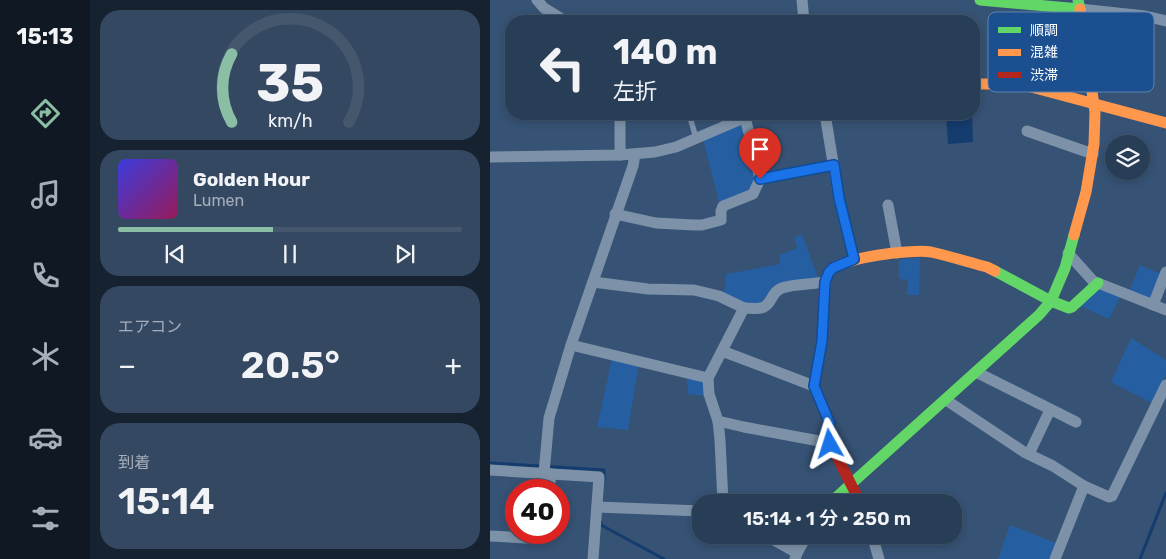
<!DOCTYPE html>
<html lang="ja">
<meta charset="utf-8">
<style>
:root{--surface:#283e57;--page:#344961;--text:#f1f3f6;--muted:#a5aeba;--line:#44576d;--accent:#8abfa5}
body{margin:0;font-family:Rubik,"Noto Sans JP",sans-serif;background:var(--page);color:var(--text);height:100vh;display:flex;flex-direction:column;font-size:19px;white-space:nowrap}
*{box-sizing:border-box;margin:0}
p{font-size:16px;color:var(--muted)}
.icon{flex:none;width:28px;height:28px;fill:none;stroke:currentColor;stroke-width:2;stroke-linecap:round;stroke-linejoin:round}
.map{position:relative;flex:1;overflow:hidden}
.drawer{display:flex;flex-direction:column;gap:10px;padding:10px;background:#162230;width:400px}
.drawer>*{flex:none}
.banner{position:absolute;left:15px;top:15px;width:475px;height:105px;border-radius:20px;box-shadow:0 2px 8px #0003,0 0 0 1px var(--line);background:#283e57;color:var(--text);overflow:hidden}
.buttons{position:absolute;left:615px;top:135px;display:grid;gap:10px}
.buttons a{display:grid;place-items:center;width:45px;height:45px;border-radius:50%;background:var(--surface);box-shadow:0 2px 8px #0003,0 0 0 1px var(--line);font-size:25px}
.speed{position:absolute;left:15px;top:479px;display:flex;gap:10px;font-size:25px;font-weight:700;text-align:center}
.speed>*{display:grid;place-content:center;width:65px;height:65px;border-radius:50%;background:var(--surface);box-shadow:0 2px 8px #0003,0 0 0 1px var(--line);line-height:1}
.speed .limit{border:8px solid #d22;background:#fff;color:#111}
.pin{position:absolute;display:grid;place-items:center;width:42px;height:42px;color:#fff;margin:-51px -21px;border-radius:50% 50% 50% 0;rotate:-45deg;box-shadow:0 0 5px #0007}
.pin .icon{rotate:45deg}
.me{position:absolute;width:55px;margin:-28px;rotate:354deg;stroke-linejoin:round;filter:drop-shadow(0 0 4px #0008)}
.turn{display:flex;align-items:center;gap:18px;height:105px;padding:0 25px;font-size:22px}
.turn .icon{width:65px;height:65px;stroke-width:2.5}
.turn b{display:block;font-size:35px;line-height:42px}
.big{font-size:38px;font-weight:600;line-height:1.1}
.drawer .tile{flex:1;display:flex;flex-direction:column;justify-content:center;gap:8px;min-width:0;padding:0 18px;border-radius:20px;background:var(--page)}
.drawer .dial{align-items:center;gap:0}
.dial svg{height:130px;overflow:visible;fill:none;stroke:var(--line);stroke-width:7;stroke-linecap:round;text-anchor:middle}
.dial text{fill:var(--text);stroke:none}
.song{display:flex;align-items:center;gap:15px}
.cover{width:60px;height:60px;border-radius:8px;background:linear-gradient(135deg,hsl(240 70% 55%),hsl(330 70% 35%))}
.played{height:5px;border-radius:2px;background:linear-gradient(90deg,var(--accent) 45%,var(--line) 45%)}
.keys{display:flex;justify-content:space-around;direction:ltr}
.heat{display:flex;justify-content:space-between;align-items:center;font-size:28px;direction:ltr}
.trip{position:absolute;left:202px;top:494px;width:270px;height:50px;border-radius:20px;background:var(--surface);box-shadow:0 2px 8px #0003,0 0 0 1px var(--line);font-weight:600;line-height:50px;text-align:center}
main{display:flex;flex:1;min-height:0}
.tabs{display:flex;flex-direction:column;width:90px;justify-content:space-around;align-items:center;background:#101923;color:var(--muted)}
.tabs .icon{width:35px;height:35px}
.tabs .selected{color:var(--accent)}
.tabs b{font-size:22px;color:var(--text)}
.map>svg:first-child{display:block}
.green{fill:#265fa1}
.water{fill:#153c6e}
.lines{fill:none;stroke-linecap:round;stroke-linejoin:round}
.stream{stroke:#153c6e;stroke-width:3}
.lane{stroke:#7d92a8;stroke-width:5.5}
.street{stroke:#7d92a8;stroke-width:11}
.fast{stroke:#63d668;stroke-width:11}
.slow{stroke:#ff974d;stroke-width:11}
.jam{stroke:#b3261e;stroke-width:11}
.route-casing{stroke:#114b97;stroke-width:12}
.route{stroke:#1a73e8;stroke-width:9}
.key{fill:#1b4f8f;stroke:#5f84b1;stroke-width:1}
.key-label{font-size:14px;fill:#fff}
</style>
<main>
<nav class="tabs">
<b>15:13</b>
<svg class="icon selected" aria-label="directions" viewBox="0 0 24 24"><path d="M12 3l9 9-9 9-9-9zM9 14v-3h6M13 9l2 2-2 2"/></svg>
<svg class="icon" aria-label="music" viewBox="0 0 24 24"><path d="M9 18V5l10-2v13"/><circle cx="6" cy="18" r="3"/><circle cx="16" cy="16" r="3"/></svg>
<svg class="icon" aria-label="phone" viewBox="0 0 24 24"><path d="M5 4h4l2 5-3 2q2 4 5 5l2-3 5 2v4C11 20 4 13 5 4z"/></svg>
<svg class="icon" aria-label="climate" viewBox="0 0 24 24"><path d="M12 3v18M4 7l16 10M4 17L20 7"/></svg>
<svg class="icon" aria-label="car" viewBox="0 0 24 24"><path d="M5 17H2v-5l4-1 3-4h7l3 4 3 1v5h-3M9 17h6M6 11h13"/><circle cx="7" cy="17" r="2"/><circle cx="17" cy="17" r="2"/></svg>
<svg class="icon" aria-label="filters" viewBox="0 0 24 24"><path d="M4 7h16M4 17h16"/><circle cx="9" cy="7" r="2"/><circle cx="15" cy="17" r="2"/></svg>
</nav>
<section class="drawer">
<div class="tile dial"><svg viewBox="0 0 100 80">
<path d="M14 69A42 42 0 1 1 86 69"/>
<path d="M14 69A42 42 0 0 1 14 27" stroke="#8abfa5"/>
<text x="50" y="56" font-size="32" font-weight="700">35</text>
<text x="50" y="72" font-size="11">km/h</text>
</svg></div>
<div class="tile">
<div class="song"><i class="cover"></i><div><b>Golden Hour</b><p>Lumen</p></div></div>
<div class="played"></div>
<div class="keys"><svg class="icon" aria-label="previous" viewBox="0 0 24 24"><path d="M18 5L8 12l10 7zM5 5v14"/></svg><svg class="icon" aria-label="pause" viewBox="0 0 24 24"><path d="M8 5v14M16 5v14"/></svg><svg class="icon" aria-label="next" viewBox="0 0 24 24"><path d="M6 5l10 7-10 7zM19 5v14"/></svg></div>
</div>
<div class="tile"><p>エアコン</p>
<div class="heat"><a>−</a><b class="big">20.5°</b><a>+</a></div>
</div>
<div class="tile"><p>到着</p><b class="big">15:14</b></div>
</section>
<div class="map">
<svg width="676" height="559" viewBox="0 0 676 559">
<rect width="100%" height="100%" fill="#365274"/>
<g class="green">
<polygon points="254,122 266,176 261,190 230,206 213,139"/>
<path d="M312 234 329 281 284 288C279 291 278 297 273 301 263 310 245 298 234 294L236 274 290 264V255L307 248 304 238Z"/>
<polygon points="430,258 429,295 417,295 418,280 409,279 409,259"/>
<polygon points="650,265 671,274 662,298 658,299 639,292"/>
<polygon points="607,287 630,297 619,319 588,305"/>
<polygon points="641,338 676,360 676,375 662,403 621,382"/>
<polygon points="122,358 149,364 138,430 107,427"/>
<polygon points="197,377 215,380 216,396 198,394"/>
<polygon points="520,525 566,543 559,559 508,559"/>
</g>
<polygon class="water" points="456,114 482,114 483,142 458,144"/>
<g class="lines">
<g class="stream">
<polyline points="0,463 114,470 114,479"/>
<polyline points="111,522 111,525 174,559"/>
<polyline points="650,559 676,493"/>
</g>
<g class="lane">
<polyline points="165,114 165,115 174,114"/>
<polyline points="199,114 206,138"/>
</g>
<g class="street">
<polyline points="47,0 54,8 75,21"/>
<polyline points="312,0 314,21"/>
<polyline points="590,9 655,16 676,21"/>
<polyline points="130,114 130,155"/>
<polyline points="335,114 349,199 364,259"/>
<polyline points="537,131 603,154"/>
<polyline points="0,157 130,155 165,152 186,147 263,114"/>
<polyline points="270,179 344,165"/>
<polyline points="398,205 407,253"/>
<polyline points="125,214 166,223 204,225 212,225 231,220 231,211 233,206 263,194 270,179 255,117"/>
<polyline points="578,253 603,281 676,310"/>
<polyline points="103,282 158,289 204,290 229,296 254,308"/>
<polyline points="663,305 676,272"/>
<polyline points="81,345 218,378"/>
<polyline points="232,351 324,386"/>
<polyline points="486,372 586,422"/>
<polyline points="456,400 534,452 563,466 594,486 619,497 622,496 676,385"/>
<polyline points="228,421 254,427 340,443"/>
<polyline points="539,454 560,410"/>
<polyline points="0,470 109,477 103,559"/>
<polyline points="54,473 59,418 81,345 143,166 145,154"/>
<polyline points="59,490 61,474"/>
<path d="M233 502 230 440 228 421 219 394 218 378 254 308C261 308 268 310 274 307 283 302 281 292 292 288 303 284 323 284 335 282"/>
<polyline points="107,507 211,511"/>
<polyline points="275,535 307,553"/>
<polyline points="382,535 389,559"/>
<polyline points="0,536 36,538 37,532"/>
<polyline points="305,559 307,553 317,535"/>
<polyline points="565,559 594,486"/>
</g>
<g class="fast">
<polyline points="490,0 590,9 588,0"/>
<polyline points="505,271 561,301 579,308 582,307 608,283"/>
<polyline points="341,502 549,315 561,301 575,268 584,235"/>
</g>
<g class="slow">
<polyline points="484,84 530,84 676,123"/>
<polyline points="584,235 596,192 604,144 605,112 590,9"/>
<path d="M334 294C335 286 335 278 339 272 350 257 423 249 441 252 459 256 478 262 497 267L505 271"/>
</g>
<polyline class="jam" points="334,294 332,341 324,386 340,424 340,443 370,502"/>
</g>
<g class="lines">
<defs>
<polyline id="route" points="270,179 344,165 349,198 364,259 343,268 339,272 335,282 332,341 324,386 340,424 340,444"/>
</defs>
<use href="#route" class="route-casing"/>
<use href="#route" class="route"/>
</g>
<rect x="498" y="12" width="166" height="80" rx="8" class="key"/>
<rect x="508" y="27" width="23" height="6" fill="#63d668"/>
<rect x="508" y="49" width="23" height="7" fill="#ff974d"/>
<rect x="508" y="72" width="23" height="6" fill="#b3261e"/>
<g class="key-label">
<text x="540" y="35">順調</text>
<text x="540" y="57">混雑</text>
<text x="540" y="80">渋滞</text>
</g>
</svg>
<div class="buttons">
<a><svg class="icon" aria-label="layers" viewBox="0 0 24 24"><path d="M12 4l9 5-9 5-9-5zM3 14l9 5 9-5"/></svg></a>
</div>
<div class="speed"><div class="limit">40</div></div>
<div class="pin" style="left:270px;top:179px;background:#d93025"><svg class="icon" aria-label="arrive" viewBox="0 0 24 24"><path d="M6 21V4h12l-3 4 3 4H6"/></svg></div>
<svg class="me" style="left:340px;top:444px" viewBox="-20 -20 40 40"><path d="M0-17L14 15 0 8-14 15z" fill="#1a73e8" stroke="#fff" stroke-width="4"/></svg>
<div class="trip">15:14 · 1 分 · 250 m</div>
<div class="banner">
<div class="turn"><svg class="icon" aria-label="left" viewBox="0 0 24 24"><path d="M17 20v-9H6M10 6l-5 5 5 5"/></svg><div><b>140 m</b>左折</div></div>
</div>
</div>
</main>
